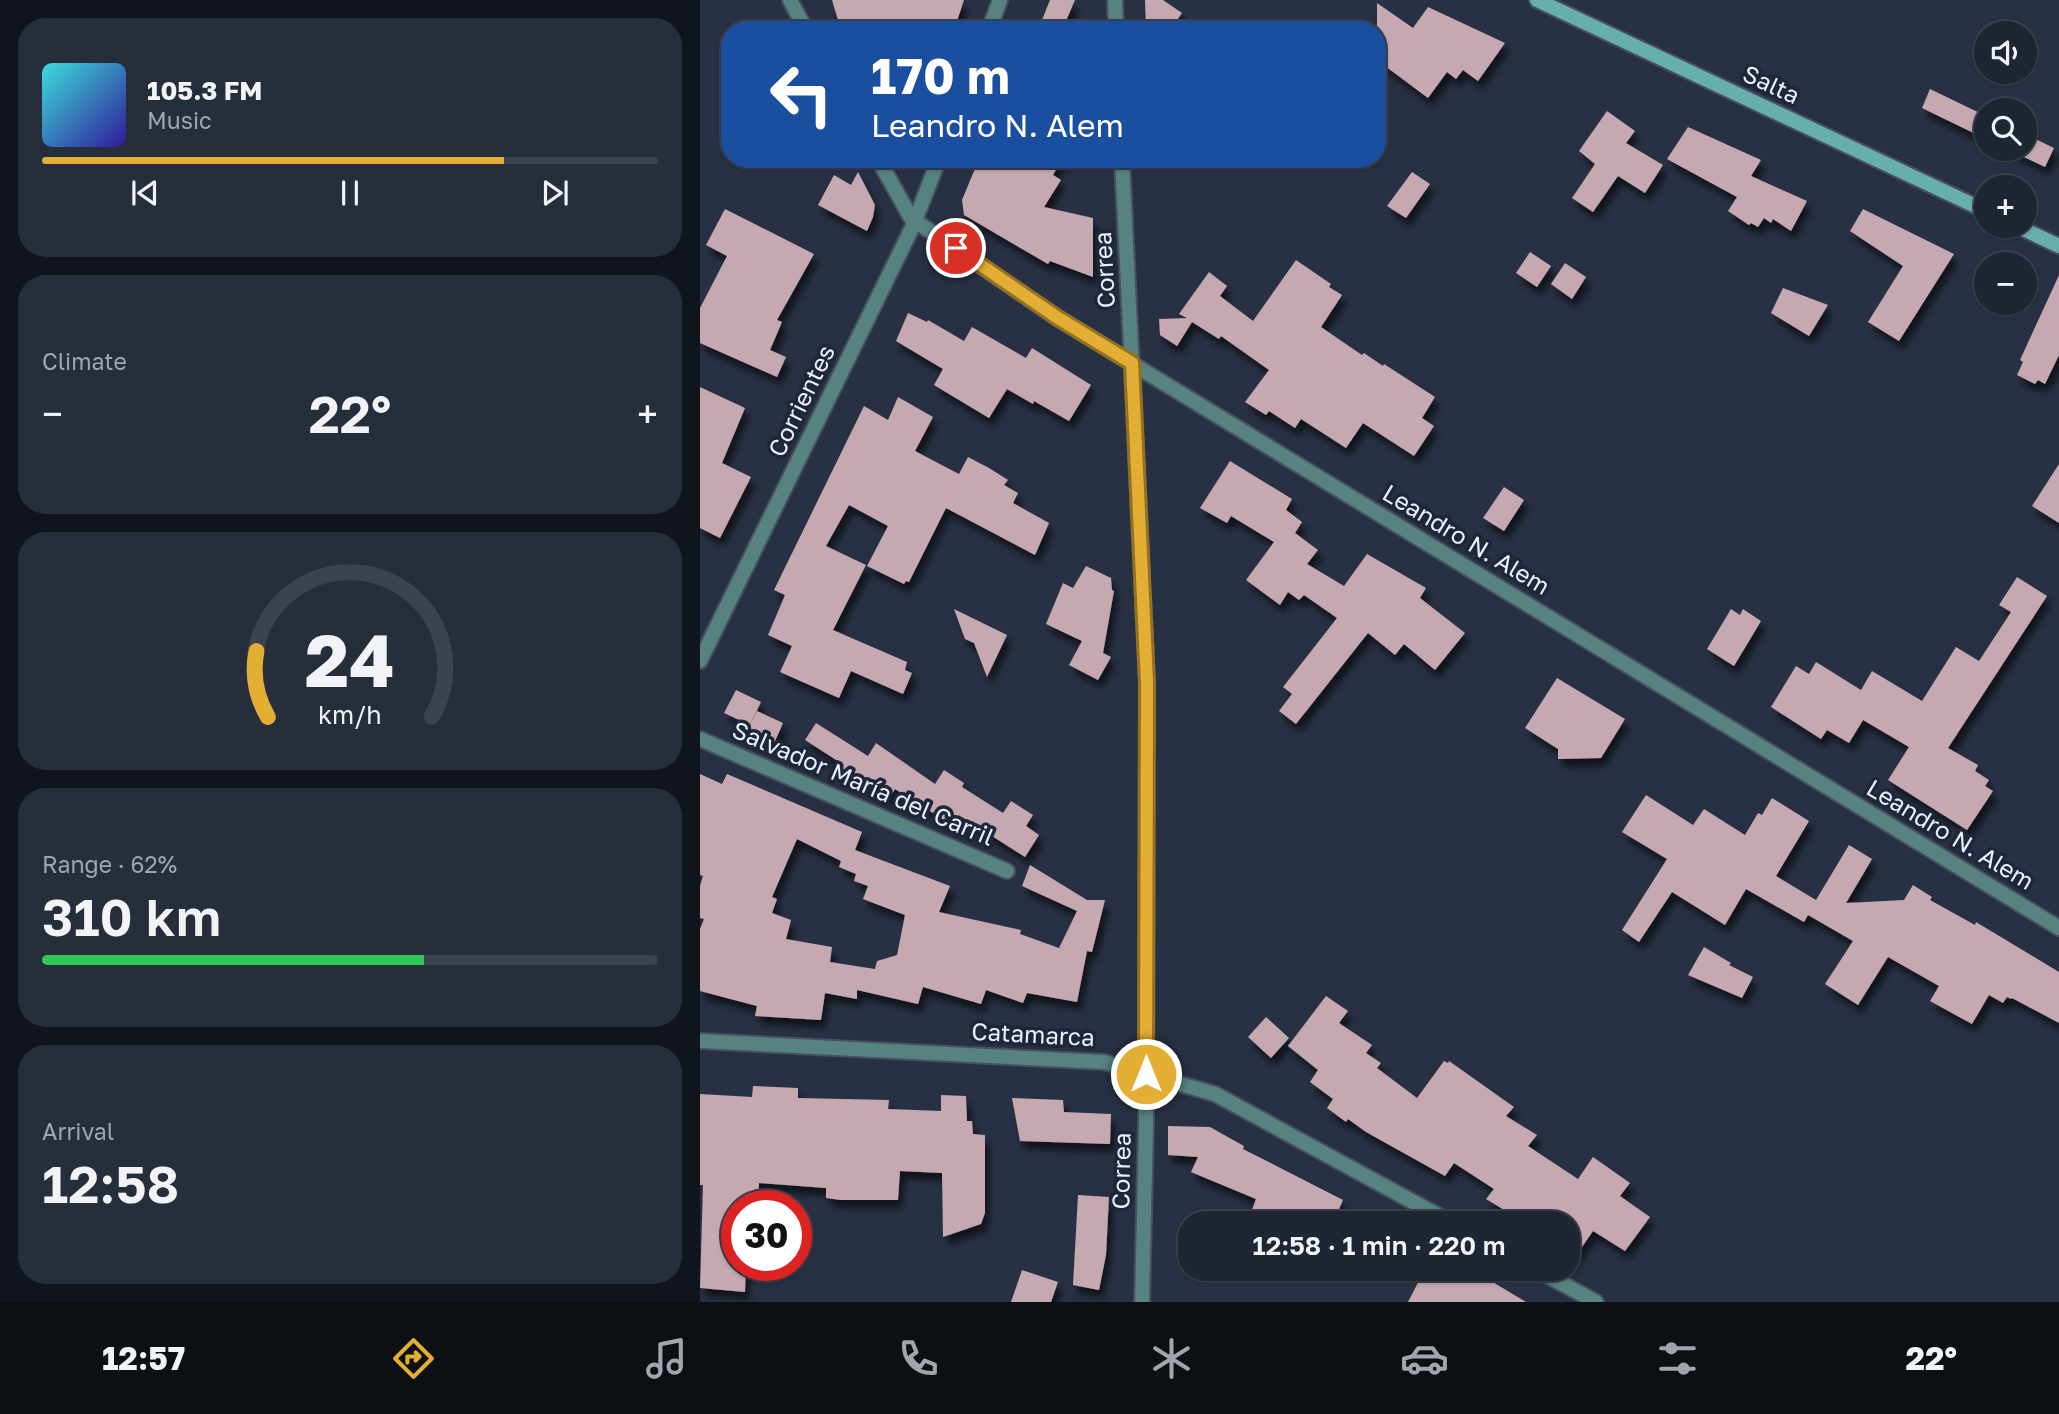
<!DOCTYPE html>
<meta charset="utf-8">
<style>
:root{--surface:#1e2533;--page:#262d3b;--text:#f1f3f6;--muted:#a1a5ac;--line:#3c424e;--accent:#e3ae34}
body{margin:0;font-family:"Golos Text",sans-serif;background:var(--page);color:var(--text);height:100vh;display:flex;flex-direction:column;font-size:26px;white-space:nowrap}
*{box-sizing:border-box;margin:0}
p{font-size:23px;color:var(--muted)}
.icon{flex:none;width:38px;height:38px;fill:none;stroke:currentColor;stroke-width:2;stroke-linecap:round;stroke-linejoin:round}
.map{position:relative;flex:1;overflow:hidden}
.panel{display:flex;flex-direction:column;gap:18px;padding:18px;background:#10141c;width:700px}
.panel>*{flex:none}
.guide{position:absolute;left:21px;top:21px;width:665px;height:147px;border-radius:28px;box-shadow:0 2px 5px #0004,0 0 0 2px var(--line);background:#1a4fa0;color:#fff;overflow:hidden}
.controls{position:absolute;left:1274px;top:21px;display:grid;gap:14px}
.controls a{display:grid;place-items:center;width:63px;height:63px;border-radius:50%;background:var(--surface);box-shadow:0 2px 5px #0004,0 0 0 2px var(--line);font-size:35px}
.speed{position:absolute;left:21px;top:1190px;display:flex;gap:14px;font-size:35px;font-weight:700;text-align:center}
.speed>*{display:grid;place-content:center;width:91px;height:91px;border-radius:50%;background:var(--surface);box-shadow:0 2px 5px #0004,0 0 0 2px var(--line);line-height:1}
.speed .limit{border:10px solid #d22;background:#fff;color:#111}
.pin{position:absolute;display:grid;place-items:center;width:60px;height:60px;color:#fff;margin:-30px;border:4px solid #fff;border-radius:50%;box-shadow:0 2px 7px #0007}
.me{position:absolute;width:77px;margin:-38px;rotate:0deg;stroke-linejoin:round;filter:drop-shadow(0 0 5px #0008)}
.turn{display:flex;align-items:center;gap:24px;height:147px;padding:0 35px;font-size:32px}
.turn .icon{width:91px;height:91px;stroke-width:2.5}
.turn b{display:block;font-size:49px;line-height:60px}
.big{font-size:52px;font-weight:600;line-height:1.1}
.panel .tile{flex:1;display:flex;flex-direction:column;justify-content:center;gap:10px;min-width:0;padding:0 24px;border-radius:28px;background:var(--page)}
.panel .dial{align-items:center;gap:0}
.dial svg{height:182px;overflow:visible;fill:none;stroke:var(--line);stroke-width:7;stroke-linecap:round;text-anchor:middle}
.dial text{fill:var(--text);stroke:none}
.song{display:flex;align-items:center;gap:21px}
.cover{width:84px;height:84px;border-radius:10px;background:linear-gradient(135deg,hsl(180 70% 55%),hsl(250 70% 35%))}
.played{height:7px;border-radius:4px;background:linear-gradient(90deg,var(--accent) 75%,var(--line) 75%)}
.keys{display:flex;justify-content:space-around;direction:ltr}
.heat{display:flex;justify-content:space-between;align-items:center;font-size:38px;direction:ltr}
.charge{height:10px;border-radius:5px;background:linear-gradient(90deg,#34c759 62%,var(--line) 0)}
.trip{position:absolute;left:478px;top:1211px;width:402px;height:70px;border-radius:28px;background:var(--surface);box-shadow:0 2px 5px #0004,0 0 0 2px var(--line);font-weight:600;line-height:70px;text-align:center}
.dock{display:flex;height:112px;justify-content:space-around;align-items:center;background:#0c0f14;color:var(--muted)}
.dock .icon{width:49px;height:49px}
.dock .on{color:var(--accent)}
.dock b{font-size:32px;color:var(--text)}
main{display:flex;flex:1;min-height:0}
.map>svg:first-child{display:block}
.building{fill:#c6a8b1;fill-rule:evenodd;filter:url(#shadow)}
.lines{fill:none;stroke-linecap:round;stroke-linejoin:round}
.minor-casing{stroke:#475061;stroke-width:18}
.secondary-casing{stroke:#475061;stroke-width:18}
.minor{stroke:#56827f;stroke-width:14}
.secondary{stroke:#66afac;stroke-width:14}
.route-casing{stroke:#947122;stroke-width:18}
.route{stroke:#e3ae34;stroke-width:12}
.labels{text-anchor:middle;stroke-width:7;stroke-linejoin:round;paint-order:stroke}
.street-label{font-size:24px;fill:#e9f0fc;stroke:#1e273a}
</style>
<main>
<section class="panel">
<div class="tile">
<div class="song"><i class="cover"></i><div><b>105.3 FM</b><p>Music</p></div></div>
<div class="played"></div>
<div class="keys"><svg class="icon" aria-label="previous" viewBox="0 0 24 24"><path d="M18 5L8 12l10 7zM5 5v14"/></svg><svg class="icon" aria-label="pause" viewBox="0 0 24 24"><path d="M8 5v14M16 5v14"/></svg><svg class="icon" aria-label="next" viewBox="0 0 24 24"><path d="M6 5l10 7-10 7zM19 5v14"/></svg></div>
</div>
<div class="tile"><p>Climate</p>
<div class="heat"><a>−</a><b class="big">22°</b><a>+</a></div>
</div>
<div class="tile dial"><svg viewBox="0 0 100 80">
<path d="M14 69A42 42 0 1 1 86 69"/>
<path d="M14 69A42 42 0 0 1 9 40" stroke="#e3ae34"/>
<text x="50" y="56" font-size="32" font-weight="700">24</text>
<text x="50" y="72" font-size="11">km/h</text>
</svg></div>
<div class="tile"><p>Range · 62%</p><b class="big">310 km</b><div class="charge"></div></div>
<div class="tile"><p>Arrival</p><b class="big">12:58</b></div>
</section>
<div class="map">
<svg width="1359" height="1302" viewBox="0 0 1359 1302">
<defs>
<filter id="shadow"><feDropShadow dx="4.5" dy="8" stdDeviation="3.5" flood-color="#0009"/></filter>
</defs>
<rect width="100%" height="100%" fill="#283144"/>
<g class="building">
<polygon points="132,0 264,0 254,30 141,30"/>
<polygon points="350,0 375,0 362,30 338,30"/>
<polygon points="445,0 463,0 482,13 470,30 446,30"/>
<polygon points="677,3 713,28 728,7 805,43 778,81 763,70 756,79 747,72 728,98 677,60"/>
<polygon points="1230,89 1286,116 1286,139 1222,108"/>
<polygon points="907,111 935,131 926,143 963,165 945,193 918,176 893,212 872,198 895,164 879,151"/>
<polygon points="988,127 1061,160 1051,176 1107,201 1091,231 1073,219 1071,223 1064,218 1058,227 1051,223 1049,225 1028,211 1037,197 967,159"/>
<polygon points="1325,134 1354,148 1345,167 1307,149 1325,149"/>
<polygon points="279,159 362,159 353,175 361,180 344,207 393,218 393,277 350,261 348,264 264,215 262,200"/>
<polygon points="158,172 175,205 173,217 167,231 118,205 134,175 151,185"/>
<polygon points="712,172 730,184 706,218 687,206"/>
<polygon points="25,209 114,254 77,320 82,322 70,350 86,357 77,377 0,343 0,308 27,256 6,245"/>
<polygon points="1163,209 1254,254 1199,341 1168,322 1203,266 1150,231"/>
<polygon points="830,252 851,266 837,287 816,273"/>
<polygon points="596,260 631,284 629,287 642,295 621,327 662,355 664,353 683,366 684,364 735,397 722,418 734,426 714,456 663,423 646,448 601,419 595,428 569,411 566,415 545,402 569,370 521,336 519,339 492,322 477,346 460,335 459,319 487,318 479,314 509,272 527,286 520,296 553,321"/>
<polygon points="865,263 886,277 872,299 851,284"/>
<polygon points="1359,275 1359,355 1345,384 1338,380 1335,384 1317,375 1323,362 1320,360"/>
<polygon points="1083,288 1128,305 1109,336 1071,313"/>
<polygon points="208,313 227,322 228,320 264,341 272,327 326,358 332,348 391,385 369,421 334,401 333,404 307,389 289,418 234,385 243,369 196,341"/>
<polygon points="0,387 45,408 22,463 51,477 20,538 0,528"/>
<polygon points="198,397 233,417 215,451 259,474 268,457 289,468 308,480 304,485 318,493 313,503 349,523 335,555 246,508 209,582 206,581 204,584 167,566 188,526 149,505 126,546 166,565 133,630 207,662 205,670 212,673 203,694 151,671 139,698 80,672 92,646 68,635 85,595 74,590 164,406 188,420"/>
<polygon points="530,461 592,499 586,510 602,522 595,533 618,550 607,564 644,586 667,554 726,588 720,598 765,633 735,670 704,644 695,655 668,633 596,724 579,711 592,694 583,687 637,618 604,595 599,600 588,592 580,605 546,580 574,542 531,516 527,523 500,508"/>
<polygon points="1359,464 1359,523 1332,506"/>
<polygon points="804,487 824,500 804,531 783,518"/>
<polygon points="386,566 411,578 412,590 414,591 403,653 411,657 398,680 369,665 382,641 346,624 363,583 373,588"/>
<polygon points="1317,577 1347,596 1248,748 1278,765 1275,771 1289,780 1285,786 1293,791 1267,830 1188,780 1209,747 1163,720 1149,743 1127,730 1121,739 1071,707 1096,666 1109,674 1116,662 1161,690 1172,671 1222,701 1256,647 1279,661 1311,612 1299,605"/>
<polygon points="254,609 307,635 287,677 274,643 265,639"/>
<polygon points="1031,609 1040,615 1043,609 1061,621 1034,666 1007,649"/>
<polygon points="857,678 925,719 901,758 858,759 858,749 825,728"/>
<polygon points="36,690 61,702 50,725 24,713"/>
<polygon points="57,711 83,723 72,748 45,735"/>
<polygon points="116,723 168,756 176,743 235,784 244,770 264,783 262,787 303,813 311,801 333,815 326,826 339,835 325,857 262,817 255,827 195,789 189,799 141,770 144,765 105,740"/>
<path d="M0 774 22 784 27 774 162 832 155 850 250 886 239 912 321 930 320 934 359 948 377 911 322 886 330 865 387 900H405L392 952 387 951 377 1002 327 993 323 1003 286 990 281 1004 223 987 218 1004 157 990V999L125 993 121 1020 55 1016 57 1006 0 991V929L4 919 0 918V886L3 876 0 875ZM97 839 141 861 139 867 156 874 154 881 168 886 163 899 205 915 197 955 177 961 175 969 130 962 132 947 86 939 91 920 72 913 77 899 72 897Z"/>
<polygon points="946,795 993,825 1004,809 1045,835 1058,813 1062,815 1072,798 1109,821 1076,876 1116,900 1149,845 1172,859 1146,903 1204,900 1213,885 1232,897 1230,900 1275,925 1276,922 1359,972 1359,1023 1312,998 1311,999 1307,997 1303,1003 1289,995 1272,1024 1230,1001 1239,986 1188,957 1158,1005 1125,984 1153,941 1108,915 1104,922 1046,889 1025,925 972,892 939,942 922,930 967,859 922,832"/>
<polygon points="1004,947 1031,963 1029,965 1053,977 1042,998 988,975"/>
<polygon points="626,996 648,1011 639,1023 672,1045 666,1053 681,1063 677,1068 717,1098 744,1061 748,1063 749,1061 814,1107 806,1116 837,1135 828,1146 878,1179 893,1157 930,1183 920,1196 950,1217 925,1251 893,1231 868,1267 868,1223 826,1223 786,1199 794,1189 754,1163 745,1176 666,1132 648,1119 646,1122 627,1108 633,1099 610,1082 618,1070 588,1046"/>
<polygon points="566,1017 589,1038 571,1058 548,1037"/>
<polygon points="53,1086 98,1088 98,1098 189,1100 188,1109 241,1111 241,1095 266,1096 267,1121 272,1121 273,1134 285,1135 285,1213 281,1224 243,1237 242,1173 200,1171 198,1200 141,1200 126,1198 126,1188 59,1183 58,1206 37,1206 37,1265 46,1265 45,1292 0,1288 3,1185 0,1185 0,1094 52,1097"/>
<polygon points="312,1098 363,1100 364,1112 411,1114 410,1144 320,1141"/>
<polygon points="468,1126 510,1127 544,1146 543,1149 643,1200 633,1223 572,1223 550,1215 556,1199 491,1172 498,1157 468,1155"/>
<polygon points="378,1195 409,1197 406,1255 399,1290 373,1285"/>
<polygon points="725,1269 771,1269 826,1302 708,1302"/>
<polygon points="322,1270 358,1282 351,1302 311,1302"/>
</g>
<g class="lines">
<defs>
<g id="minor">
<polyline points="90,0 106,30"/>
<polyline points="415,0 416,30"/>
<polyline points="289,30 300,0"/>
<polyline points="178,159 211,218 357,318 1359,928"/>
<polyline points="422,159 447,683 446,1125 442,1302"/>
<polyline points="0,661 212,228 239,159"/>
<polyline points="0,739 307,871"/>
<polyline points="0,1041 404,1062 515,1094 752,1223"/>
<polyline points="835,1269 896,1302"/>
</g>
<g id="secondary">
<polyline points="837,0 1286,211"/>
<polyline points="1317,226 1359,246"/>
</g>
</defs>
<use href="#minor" class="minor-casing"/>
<use href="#secondary" class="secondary-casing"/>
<use href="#minor" class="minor"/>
<use href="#secondary" class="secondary"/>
</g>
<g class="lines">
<defs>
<polyline id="route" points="256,248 358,318 432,363 447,683 446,1074"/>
</defs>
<use href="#route" class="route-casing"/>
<use href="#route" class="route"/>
</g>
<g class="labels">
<g class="street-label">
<text transform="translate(1071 85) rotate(25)" y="8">Salta</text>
<text transform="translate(405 270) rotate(-93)" y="8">Correa</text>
<text transform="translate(102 401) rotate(-64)" y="8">Corrientes</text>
<text transform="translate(766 540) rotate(31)" y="8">Leandro N. Alem</text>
<text transform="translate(163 784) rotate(23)" y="8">Salvador María del Carril</text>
<text transform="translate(1250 835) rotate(31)" y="8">Leandro N. Alem</text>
<text transform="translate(333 1035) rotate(3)" y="8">Catamarca</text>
<text transform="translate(422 1171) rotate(-89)" y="8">Correa</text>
</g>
</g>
</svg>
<div class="controls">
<a><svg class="icon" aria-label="sound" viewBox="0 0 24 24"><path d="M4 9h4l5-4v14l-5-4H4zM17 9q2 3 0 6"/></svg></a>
<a><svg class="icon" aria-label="search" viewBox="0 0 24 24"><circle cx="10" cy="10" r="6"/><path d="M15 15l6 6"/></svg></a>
<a>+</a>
<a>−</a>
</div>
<div class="speed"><div class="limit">30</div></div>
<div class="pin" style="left:256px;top:248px;background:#d93025"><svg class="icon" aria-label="arrive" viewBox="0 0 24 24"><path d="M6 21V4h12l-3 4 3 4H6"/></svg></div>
<svg class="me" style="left:446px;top:1074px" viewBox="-20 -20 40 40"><circle r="17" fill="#e3ae34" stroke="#fff" stroke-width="3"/><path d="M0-11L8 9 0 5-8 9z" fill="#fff"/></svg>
<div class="trip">12:58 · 1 min · 220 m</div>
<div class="guide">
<div class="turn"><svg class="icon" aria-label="left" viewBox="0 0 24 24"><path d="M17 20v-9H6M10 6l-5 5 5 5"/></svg><div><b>170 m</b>Leandro N. Alem</div></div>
</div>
</div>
</main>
<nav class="dock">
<b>12:57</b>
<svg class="icon on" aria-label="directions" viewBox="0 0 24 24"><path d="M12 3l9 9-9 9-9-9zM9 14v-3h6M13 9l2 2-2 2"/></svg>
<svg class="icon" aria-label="music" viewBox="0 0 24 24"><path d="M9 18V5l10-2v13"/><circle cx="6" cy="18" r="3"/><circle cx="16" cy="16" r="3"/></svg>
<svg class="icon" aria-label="phone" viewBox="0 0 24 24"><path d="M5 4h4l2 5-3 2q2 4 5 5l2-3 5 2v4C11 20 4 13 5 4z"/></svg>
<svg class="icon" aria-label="climate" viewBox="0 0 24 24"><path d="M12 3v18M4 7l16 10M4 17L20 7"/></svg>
<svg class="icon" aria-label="car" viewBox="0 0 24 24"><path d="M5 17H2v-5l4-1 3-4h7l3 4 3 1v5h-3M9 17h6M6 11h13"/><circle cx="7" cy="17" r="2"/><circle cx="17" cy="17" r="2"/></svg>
<svg class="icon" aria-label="filters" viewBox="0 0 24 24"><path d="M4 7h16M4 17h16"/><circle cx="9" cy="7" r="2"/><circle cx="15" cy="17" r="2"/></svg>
<b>22°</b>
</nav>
